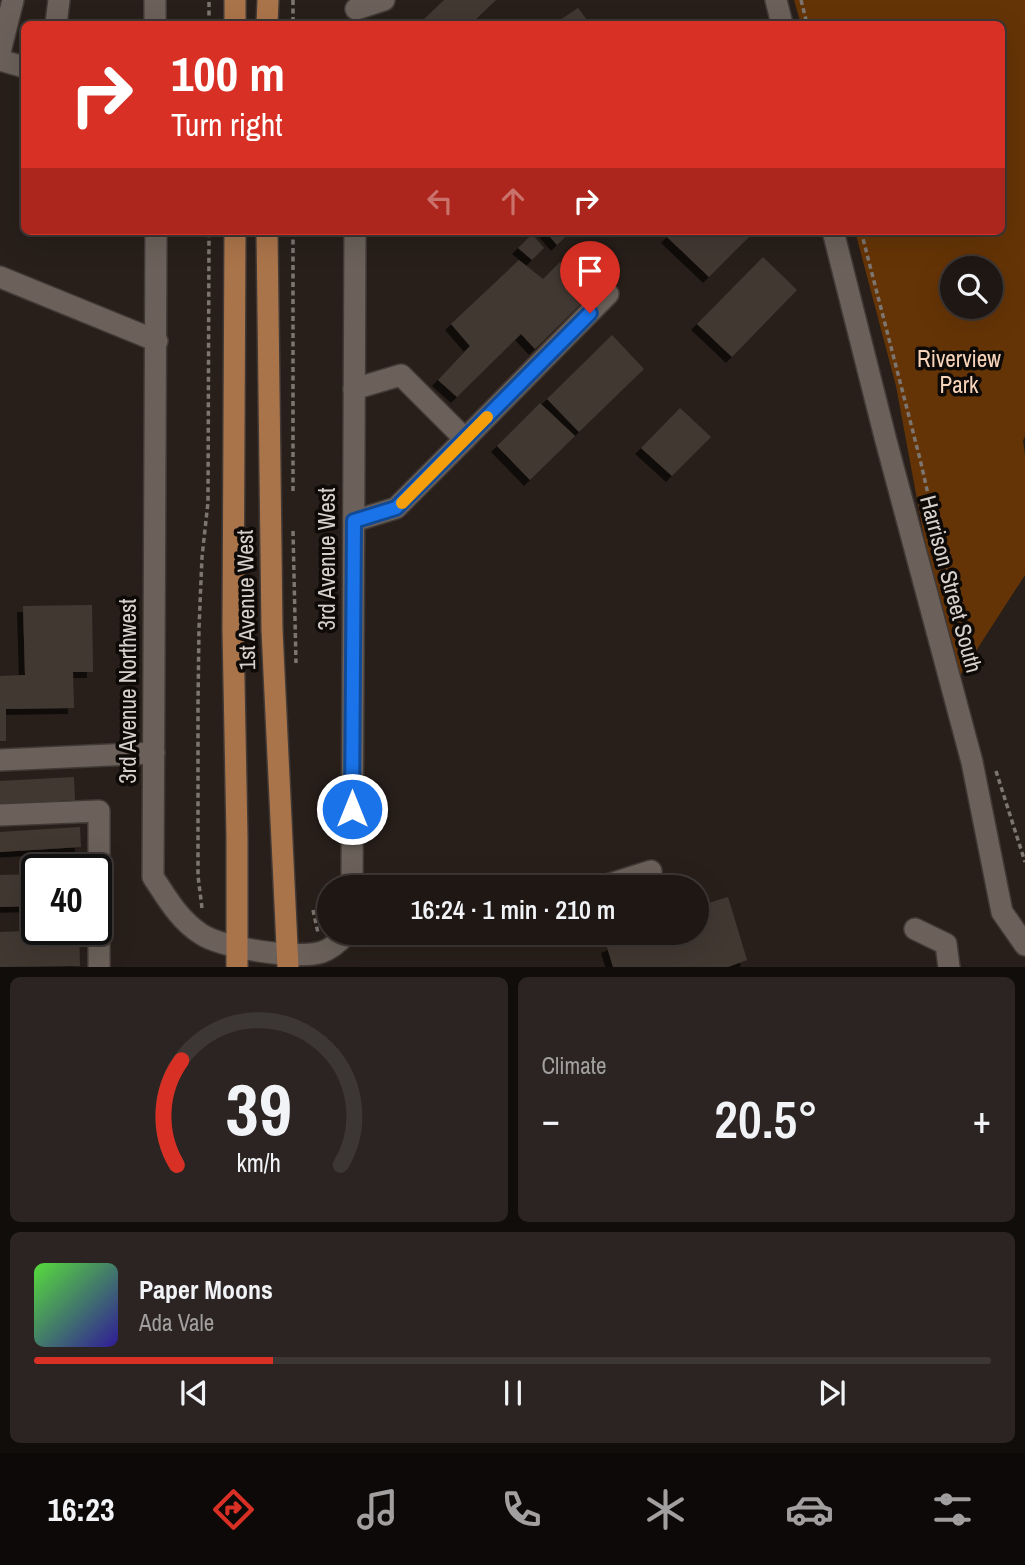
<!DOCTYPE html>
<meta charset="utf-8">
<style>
:root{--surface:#1e1714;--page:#2b2422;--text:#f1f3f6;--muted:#a19fa0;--line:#3c3634;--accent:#d93025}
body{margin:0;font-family:"Archivo Narrow",sans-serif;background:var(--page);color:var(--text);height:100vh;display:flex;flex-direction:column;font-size:26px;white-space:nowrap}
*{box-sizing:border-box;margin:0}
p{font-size:23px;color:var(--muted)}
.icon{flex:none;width:38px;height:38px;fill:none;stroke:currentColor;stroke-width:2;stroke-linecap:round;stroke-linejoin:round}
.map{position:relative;height:967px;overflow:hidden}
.side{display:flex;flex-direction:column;gap:10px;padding:10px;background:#100d0b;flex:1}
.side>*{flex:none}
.banner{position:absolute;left:21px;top:21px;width:984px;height:214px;border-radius:10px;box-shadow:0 7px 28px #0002,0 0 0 2px var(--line);background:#d93025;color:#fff;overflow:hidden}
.controls{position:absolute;left:940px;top:256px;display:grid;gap:14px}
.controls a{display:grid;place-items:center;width:63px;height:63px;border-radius:50%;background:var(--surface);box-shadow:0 7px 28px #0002,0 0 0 2px var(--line);font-size:35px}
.speed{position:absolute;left:21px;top:854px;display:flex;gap:14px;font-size:35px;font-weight:700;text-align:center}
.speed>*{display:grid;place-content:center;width:91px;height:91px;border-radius:50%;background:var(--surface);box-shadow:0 7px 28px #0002,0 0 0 2px var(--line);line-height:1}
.speed .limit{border:4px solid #111;border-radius:10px;background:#fff;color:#111}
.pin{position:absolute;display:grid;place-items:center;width:60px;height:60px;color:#fff;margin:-72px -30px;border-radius:50% 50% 50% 0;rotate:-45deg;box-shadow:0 0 7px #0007}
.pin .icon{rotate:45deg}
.me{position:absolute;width:77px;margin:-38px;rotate:0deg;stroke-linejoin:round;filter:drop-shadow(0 0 5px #0008)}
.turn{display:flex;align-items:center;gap:24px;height:147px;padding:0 35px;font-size:32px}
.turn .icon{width:91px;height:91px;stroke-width:2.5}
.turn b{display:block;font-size:49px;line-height:60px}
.lanes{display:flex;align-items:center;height:66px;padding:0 35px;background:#0003;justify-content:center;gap:35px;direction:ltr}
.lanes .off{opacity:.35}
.big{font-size:52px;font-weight:600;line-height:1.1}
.side .tile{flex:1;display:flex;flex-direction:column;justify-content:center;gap:10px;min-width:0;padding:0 24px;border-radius:10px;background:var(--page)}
.side .dial{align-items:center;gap:0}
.dial svg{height:182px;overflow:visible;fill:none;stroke:var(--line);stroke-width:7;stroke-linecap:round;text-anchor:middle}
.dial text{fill:var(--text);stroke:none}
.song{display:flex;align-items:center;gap:21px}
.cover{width:84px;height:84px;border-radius:10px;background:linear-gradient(135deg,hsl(110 70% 55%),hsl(250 70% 35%))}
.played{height:7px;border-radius:4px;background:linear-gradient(90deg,var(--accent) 25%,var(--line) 25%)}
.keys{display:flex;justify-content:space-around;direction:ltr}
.heat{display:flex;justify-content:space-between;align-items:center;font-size:38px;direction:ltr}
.side .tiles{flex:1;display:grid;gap:10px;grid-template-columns:1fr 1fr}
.tile:last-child{grid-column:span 2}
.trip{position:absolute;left:317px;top:875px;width:392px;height:70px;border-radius:35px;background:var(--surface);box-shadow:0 7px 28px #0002,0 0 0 2px var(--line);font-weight:600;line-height:70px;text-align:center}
.dock{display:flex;height:112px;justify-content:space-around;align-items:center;background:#0c0908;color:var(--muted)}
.dock .icon{width:49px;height:49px}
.dock .current{color:var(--accent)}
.dock b{font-size:32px;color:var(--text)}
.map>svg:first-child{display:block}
.green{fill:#653406;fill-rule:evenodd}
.building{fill:#433933;filter:url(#shadow)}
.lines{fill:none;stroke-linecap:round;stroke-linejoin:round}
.minor-casing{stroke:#413935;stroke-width:24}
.major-casing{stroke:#413935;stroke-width:24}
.path{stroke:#7c7570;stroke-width:3.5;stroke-dasharray:5 3.5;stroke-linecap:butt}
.minor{stroke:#6b615a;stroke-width:21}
.major{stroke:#aa744a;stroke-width:21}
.route-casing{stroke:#114b97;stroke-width:18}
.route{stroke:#1a73e8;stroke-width:12}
.slow{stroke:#f59e0b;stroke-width:12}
.labels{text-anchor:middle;stroke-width:7;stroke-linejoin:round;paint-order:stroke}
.park-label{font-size:23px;fill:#f8d4bb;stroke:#0e0a08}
.street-label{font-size:23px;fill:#d7d1cd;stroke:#0e0a08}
</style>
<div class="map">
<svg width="1025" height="967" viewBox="0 0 1025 967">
<defs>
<filter id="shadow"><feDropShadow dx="-6" dy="6" stdDeviation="0" flood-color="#0009"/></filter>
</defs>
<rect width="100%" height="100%" fill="#281f1a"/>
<path class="green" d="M794 0H1025V436L1023 441 1025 454V575L952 688 896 386 855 231H1001V24H801ZM952 268H990V306H952Z"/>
<g class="building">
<polygon points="444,0 496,0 471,24 419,24"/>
<polygon points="578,8 590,24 554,24"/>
<polygon points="545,231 571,231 557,245"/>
<polygon points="673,231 755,231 709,277 667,237"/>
<polygon points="532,234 544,248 532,260 518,248"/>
<polygon points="579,254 608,277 535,349 521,334 457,397 438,380 470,346 451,324 519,260 543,279 560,262 565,267"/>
<polygon points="763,257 797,290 732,357 697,324"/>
<polygon points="612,335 644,369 579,432 547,399"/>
<polygon points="540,403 575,436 530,480 497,446"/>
<polygon points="680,408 711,437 672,476 641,448"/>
<polygon points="92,605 93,672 73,672 74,708 6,709 6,741 0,741 0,676 25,675 23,606"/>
<polygon points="74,777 75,800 0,804 0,781"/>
<polygon points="80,827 81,847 0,852 0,832"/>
<polygon points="37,874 37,906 0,907 0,875"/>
<polygon points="728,897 747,960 728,967 613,967 607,947 640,933 696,933 696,907"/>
<polygon points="79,929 80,966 0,967 0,932"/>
</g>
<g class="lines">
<defs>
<g id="minor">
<polyline points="155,0 155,24"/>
<polyline points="776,0 782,24"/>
<polyline points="356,9 384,0"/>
<polyline points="56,24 59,0"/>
<polyline points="0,52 13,0"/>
<polyline points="0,60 24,67"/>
<path d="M156 231 153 877C167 898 179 920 201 934 222 948 298 960 322 952 331 949 341 940 347 933"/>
<polyline points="833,231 885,437 972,762 1002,912 1025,945"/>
<polyline points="0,277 157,341"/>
<polyline points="465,439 608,294"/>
<polyline points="354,521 396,508 465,439 401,375 354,389"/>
<polyline points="0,760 154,753"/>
<polyline points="0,815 99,811 99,967"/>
<polyline points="352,887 355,231"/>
<polyline points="601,887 651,871"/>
<polyline points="915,929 946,944 949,967"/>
</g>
<g id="major">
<polyline points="235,0 235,24"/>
<polyline points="267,24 268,0"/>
<polyline points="235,231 233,630 237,837 237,967"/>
<polyline points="267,231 272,630 288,967"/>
</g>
</defs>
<use href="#minor" class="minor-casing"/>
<use href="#major" class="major-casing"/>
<g class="path">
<polyline points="293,0 293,24"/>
<polyline points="801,0 807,24"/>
<polyline points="209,24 209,0"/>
<polyline points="861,231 920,459 957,621"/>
<polyline points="293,491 293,231"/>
<polyline points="293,531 296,663"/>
<polyline points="996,771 1025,862"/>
<polyline points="202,908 198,876 198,703 199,628 202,557 208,502 209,231"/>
<polyline points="313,910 318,933"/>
</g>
<use href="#minor" class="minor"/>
<use href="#major" class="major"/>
</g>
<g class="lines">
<defs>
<polyline id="route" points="352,809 354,521 396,508 590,313"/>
</defs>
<use href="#route" class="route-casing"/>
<use href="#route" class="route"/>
<polyline class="slow" points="402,503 487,417"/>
</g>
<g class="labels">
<g class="park-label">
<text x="959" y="367">Riverview<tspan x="959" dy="26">Park</tspan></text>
</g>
<g class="street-label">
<text transform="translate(327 559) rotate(-90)" y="8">3rd Avenue West</text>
<text transform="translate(951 584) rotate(75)" y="8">Harrison Street South</text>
<text transform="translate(246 600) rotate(-91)" y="8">1st Avenue West</text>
<text transform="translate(128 691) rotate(-90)" y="8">3rd Avenue Northwest</text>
</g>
</g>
</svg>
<div class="controls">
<a><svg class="icon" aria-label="search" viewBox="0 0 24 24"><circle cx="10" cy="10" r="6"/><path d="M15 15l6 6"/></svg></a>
</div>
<div class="speed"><div class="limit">40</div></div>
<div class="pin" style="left:590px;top:313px;background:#d93025"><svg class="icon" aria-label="arrive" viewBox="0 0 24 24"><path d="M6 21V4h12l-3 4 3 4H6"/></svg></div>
<svg class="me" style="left:352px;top:809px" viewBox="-20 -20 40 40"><circle r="17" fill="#1a73e8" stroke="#fff" stroke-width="3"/><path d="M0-11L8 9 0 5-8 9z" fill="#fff"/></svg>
<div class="trip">16:24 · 1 min · 210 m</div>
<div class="banner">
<div class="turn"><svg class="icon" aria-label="right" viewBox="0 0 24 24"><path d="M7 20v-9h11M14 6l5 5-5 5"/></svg><div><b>100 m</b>Turn right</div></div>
<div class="lanes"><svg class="icon off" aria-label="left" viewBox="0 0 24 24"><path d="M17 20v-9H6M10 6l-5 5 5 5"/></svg><svg class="icon off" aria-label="ahead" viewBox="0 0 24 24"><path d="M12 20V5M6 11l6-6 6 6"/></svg><svg class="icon" aria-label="right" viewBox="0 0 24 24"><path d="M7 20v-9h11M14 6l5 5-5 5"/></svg></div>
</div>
</div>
<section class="side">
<div class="tiles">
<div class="tile dial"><svg viewBox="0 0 100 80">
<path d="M14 69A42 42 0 1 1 86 69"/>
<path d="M14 69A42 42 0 0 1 16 23" stroke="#d93025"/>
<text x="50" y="56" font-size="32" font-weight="700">39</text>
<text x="50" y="72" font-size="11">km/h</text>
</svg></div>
<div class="tile"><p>Climate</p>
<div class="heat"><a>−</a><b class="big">20.5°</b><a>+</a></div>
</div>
<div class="tile">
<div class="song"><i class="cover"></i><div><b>Paper Moons</b><p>Ada Vale</p></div></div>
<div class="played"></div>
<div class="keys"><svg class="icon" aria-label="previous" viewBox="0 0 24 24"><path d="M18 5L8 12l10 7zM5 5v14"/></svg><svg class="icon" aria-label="pause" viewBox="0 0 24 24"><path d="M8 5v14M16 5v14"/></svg><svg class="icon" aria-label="next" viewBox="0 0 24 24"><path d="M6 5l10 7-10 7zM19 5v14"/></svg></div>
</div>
</div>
</section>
<nav class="dock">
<b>16:23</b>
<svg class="icon current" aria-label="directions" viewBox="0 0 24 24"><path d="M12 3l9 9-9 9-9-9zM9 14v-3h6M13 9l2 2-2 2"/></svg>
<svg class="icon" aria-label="music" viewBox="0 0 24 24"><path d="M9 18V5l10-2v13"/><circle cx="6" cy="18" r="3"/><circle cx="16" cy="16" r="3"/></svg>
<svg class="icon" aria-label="phone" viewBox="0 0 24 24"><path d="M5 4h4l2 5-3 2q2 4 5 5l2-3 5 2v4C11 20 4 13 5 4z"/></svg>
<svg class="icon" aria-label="climate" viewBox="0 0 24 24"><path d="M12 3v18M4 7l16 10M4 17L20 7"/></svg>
<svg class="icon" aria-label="car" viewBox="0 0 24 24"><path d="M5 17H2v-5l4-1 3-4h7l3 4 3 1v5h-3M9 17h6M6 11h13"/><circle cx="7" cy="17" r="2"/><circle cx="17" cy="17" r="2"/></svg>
<svg class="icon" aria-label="filters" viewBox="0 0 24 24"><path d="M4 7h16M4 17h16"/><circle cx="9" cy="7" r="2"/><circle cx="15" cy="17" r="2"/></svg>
</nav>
